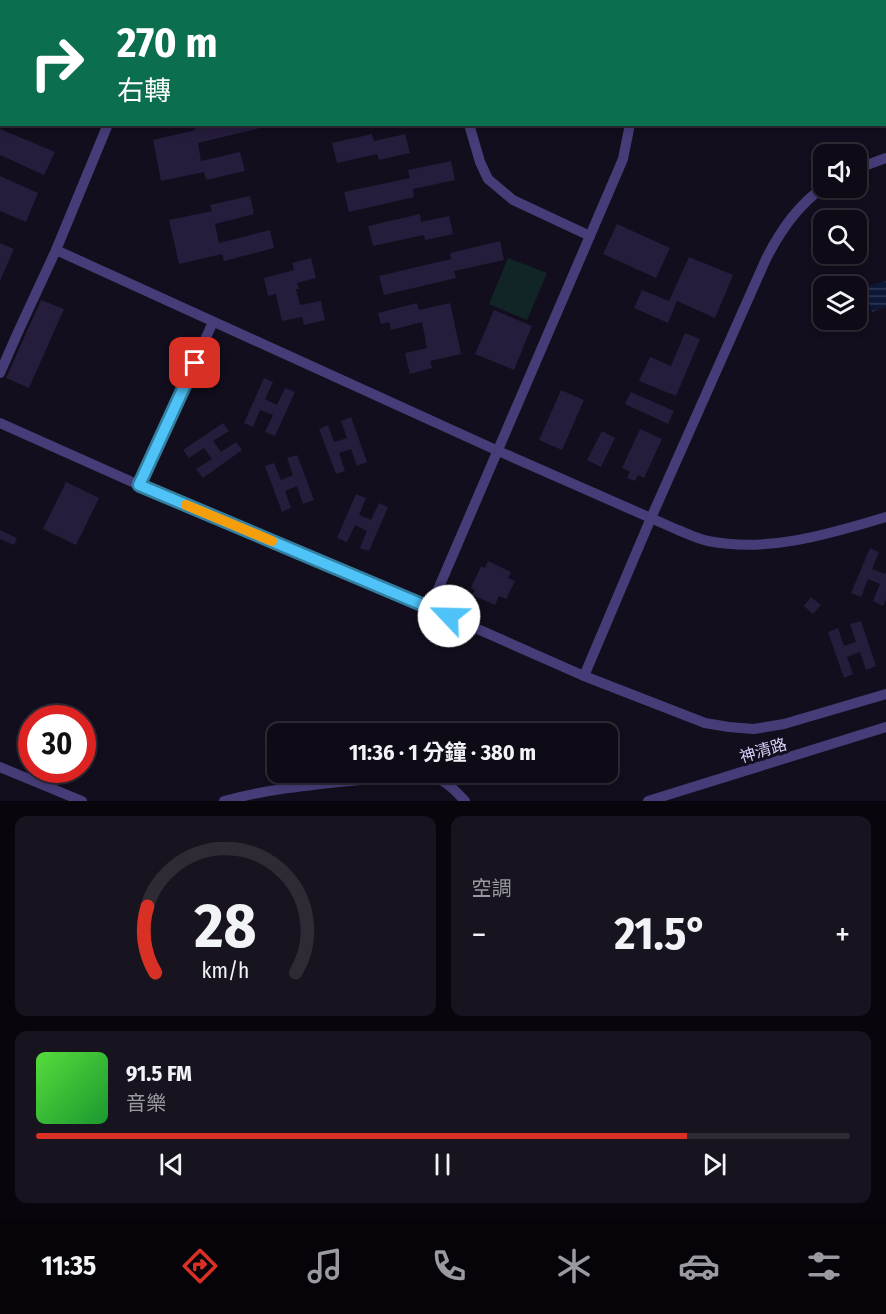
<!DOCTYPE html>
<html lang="zh-TW">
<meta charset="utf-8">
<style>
:root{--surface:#0e0a16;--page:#17131f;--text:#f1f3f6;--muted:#9b9aa1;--line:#2e2b35;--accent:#d93025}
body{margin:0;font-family:"Fira Sans Condensed","Noto Sans TC",sans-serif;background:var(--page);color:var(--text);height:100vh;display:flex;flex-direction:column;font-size:22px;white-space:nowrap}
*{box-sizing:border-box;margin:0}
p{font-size:20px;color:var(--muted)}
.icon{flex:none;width:33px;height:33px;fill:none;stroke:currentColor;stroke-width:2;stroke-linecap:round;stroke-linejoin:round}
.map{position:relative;height:801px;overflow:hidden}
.details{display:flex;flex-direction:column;gap:15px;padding:15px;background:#08060c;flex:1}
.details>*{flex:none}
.hud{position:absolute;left:0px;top:0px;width:886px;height:126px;box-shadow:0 3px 9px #0003,0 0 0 2px var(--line);background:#0b6e4f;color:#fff;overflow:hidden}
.tools{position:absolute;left:813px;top:144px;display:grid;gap:12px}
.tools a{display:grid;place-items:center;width:54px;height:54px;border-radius:12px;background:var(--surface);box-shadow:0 3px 9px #0003,0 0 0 2px var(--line);font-size:30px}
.speed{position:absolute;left:18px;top:705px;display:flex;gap:12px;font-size:30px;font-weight:700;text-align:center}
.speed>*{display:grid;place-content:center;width:78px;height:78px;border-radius:50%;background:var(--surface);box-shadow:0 3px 9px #0003,0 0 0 2px var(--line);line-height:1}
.speed .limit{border:9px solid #d22;background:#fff;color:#111}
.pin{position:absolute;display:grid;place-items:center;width:51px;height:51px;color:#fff;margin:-26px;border-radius:12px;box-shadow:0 3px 9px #0006}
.me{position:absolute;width:66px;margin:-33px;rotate:294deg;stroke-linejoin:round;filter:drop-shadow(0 0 4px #0008)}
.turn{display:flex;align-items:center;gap:21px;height:126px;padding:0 18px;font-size:27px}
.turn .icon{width:78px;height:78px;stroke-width:2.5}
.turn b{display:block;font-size:42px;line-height:51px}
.big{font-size:45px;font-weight:700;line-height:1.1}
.details .widget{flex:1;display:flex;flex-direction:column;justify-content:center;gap:9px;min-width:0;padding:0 21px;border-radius:12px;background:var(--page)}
.details .dial{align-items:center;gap:0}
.dial svg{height:156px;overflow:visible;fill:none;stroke:var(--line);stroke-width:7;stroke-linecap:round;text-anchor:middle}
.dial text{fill:var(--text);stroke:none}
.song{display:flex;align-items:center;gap:18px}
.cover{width:72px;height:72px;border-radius:9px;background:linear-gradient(135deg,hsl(110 70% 55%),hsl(130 70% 35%))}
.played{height:6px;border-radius:3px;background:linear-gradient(90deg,var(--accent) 80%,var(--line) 80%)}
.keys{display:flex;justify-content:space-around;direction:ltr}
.heat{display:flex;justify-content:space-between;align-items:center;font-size:33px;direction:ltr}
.details .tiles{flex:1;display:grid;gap:15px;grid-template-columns:1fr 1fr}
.widget:last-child{grid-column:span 2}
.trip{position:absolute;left:267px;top:723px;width:351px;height:60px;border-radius:12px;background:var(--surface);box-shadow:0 3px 9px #0003,0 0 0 2px var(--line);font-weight:700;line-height:60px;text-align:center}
.menu{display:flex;height:96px;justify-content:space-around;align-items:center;background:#060409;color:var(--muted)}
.menu .icon{width:42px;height:42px}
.menu .on{color:var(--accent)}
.menu b{font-size:27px;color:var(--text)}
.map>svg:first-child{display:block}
.garden{fill:#122526}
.water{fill:url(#water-rules)}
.building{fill:#261c3c}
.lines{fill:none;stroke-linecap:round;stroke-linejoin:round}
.minor{stroke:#463d78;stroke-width:10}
.route-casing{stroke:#337fa1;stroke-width:15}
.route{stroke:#4fc3f7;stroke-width:10}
.slow{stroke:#f59e0b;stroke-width:10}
.labels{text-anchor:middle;stroke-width:6;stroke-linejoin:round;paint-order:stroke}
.street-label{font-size:16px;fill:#d9cffa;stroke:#120e1d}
</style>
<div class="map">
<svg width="886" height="801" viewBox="0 0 886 801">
<defs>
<pattern id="water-rules" width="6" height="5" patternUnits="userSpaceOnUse" patternTransform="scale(1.5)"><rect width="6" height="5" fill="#0d1837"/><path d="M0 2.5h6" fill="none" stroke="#303955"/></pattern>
</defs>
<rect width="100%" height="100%" fill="#120e1d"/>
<polygon class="garden" points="508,258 547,273 527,320 489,304"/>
<polygon class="water" points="886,281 886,307 872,312 864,287"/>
<g class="building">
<polygon points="194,124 264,124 264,127 198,143 201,161 240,152 245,171 206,180 204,172 161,181 153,140 195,130"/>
<polygon points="0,129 55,152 44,175 0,155"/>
<polygon points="372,134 374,141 405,134 410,153 379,160 377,154 337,163 332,143"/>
<polygon points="451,161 455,180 413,189 414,197 349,212 344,192 410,178 408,170"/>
<polygon points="0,176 38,193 26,222 0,211"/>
<polygon points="250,196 254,214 215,224 219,243 270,230 274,248 224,261 222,254 179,264 169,220 212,211 210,205"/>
<polygon points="420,214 421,222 449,216 453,234 425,240 424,235 373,246 368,226"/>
<polygon points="617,224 670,248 656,278 603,254"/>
<polygon points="500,241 504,260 454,271 456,278 384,295 379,276 451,259 450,253"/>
<polygon points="0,243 14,249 0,281"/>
<polygon points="689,257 733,275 715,318 677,301 668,323 634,308 642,290 669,301"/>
<polygon points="311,258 316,278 297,283 299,289 296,289 300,305 321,301 325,320 304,325 302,317 282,321 276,294 268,296 264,278 294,270 292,263"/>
<polygon points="41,300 64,309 29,388 6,378"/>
<polygon points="417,303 419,310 450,303 461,354 430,361 432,368 410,374 405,353 427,348 422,322 391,330 389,322 381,324 378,313"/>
<polygon points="494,310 532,326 514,370 475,354"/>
<polygon points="685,333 700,339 676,396 639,381 650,357 671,366"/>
<polygon points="264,378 273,382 265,399 277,405 285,388 295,392 275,436 265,432 273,415 260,410 253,427 244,423"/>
<polygon points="561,390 584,400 562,450 539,440"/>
<polygon points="631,392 674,411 668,424 625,404"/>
<polygon points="351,417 367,462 357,466 351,449 339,453 345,471 336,474 319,429 328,425 334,442 347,438 341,421"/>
<polygon points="223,423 229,431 213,441 221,452 236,442 242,450 203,478 196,469 212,459 204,448 189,458 183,450"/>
<polygon points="640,429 662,439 644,478 638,475 635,481 627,478 630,472 622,468"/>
<polygon points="602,431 615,438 601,467 587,460"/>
<polygon points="297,455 314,500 303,504 297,486 285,491 291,508 282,512 265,466 274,463 281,480 293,475 287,458"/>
<polygon points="66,482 99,498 76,545 43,529"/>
<polygon points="356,494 366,498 359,515 371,520 379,503 388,507 369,551 360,548 367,531 355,525 347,542 337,538"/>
<polygon points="0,530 17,538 14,545 0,539"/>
<polygon points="870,548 879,552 872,569 885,574 886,571 886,599 883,606 873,601 880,584 868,579 861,597 851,593"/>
<polygon points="488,561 511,572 508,578 515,581 506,599 499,596 495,605 472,595 475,590 471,588 481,566 485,568"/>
<polygon points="811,597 821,605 813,614 804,606"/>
<polygon points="861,621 876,666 866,670 860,652 847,657 853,674 844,678 828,632 838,628 844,646 856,642 850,624"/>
</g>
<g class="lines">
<g class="minor">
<polyline points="622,0 622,2"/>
<polyline points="158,2 159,0"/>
<polyline points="492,2 493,0"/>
<polyline points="469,124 480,162 488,179 513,200 590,236"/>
<polyline points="856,169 886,158"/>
<path d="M56 250 496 450 678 530C688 534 698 539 708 541 769 553 829 534 886 517"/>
<polyline points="0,373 18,332 56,250 108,124"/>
<polyline points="0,423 139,485 430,608 584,676 705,723 729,727 754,729 784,724 886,694"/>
<polyline points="139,485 213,322"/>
<polyline points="430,608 623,159 630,124"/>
<path d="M584 676 651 518 766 259C779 233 799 204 824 187"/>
<polyline points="0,767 82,801"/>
<path d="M224 801C271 788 321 784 369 779 384 777 409 771 424 774 442 777 453 788 465 801"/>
<polyline points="648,801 886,727"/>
</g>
</g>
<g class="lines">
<defs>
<polyline id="route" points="195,363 139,485 449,616"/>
</defs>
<use href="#route" class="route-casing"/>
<use href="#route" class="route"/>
<polyline class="slow" points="186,505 272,541"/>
</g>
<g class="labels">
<g class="street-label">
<text transform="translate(763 750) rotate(-17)" y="6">神清路</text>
</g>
</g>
</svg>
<div class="tools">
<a><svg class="icon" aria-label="sound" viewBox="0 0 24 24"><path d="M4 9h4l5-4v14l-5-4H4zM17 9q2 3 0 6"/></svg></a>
<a><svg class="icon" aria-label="search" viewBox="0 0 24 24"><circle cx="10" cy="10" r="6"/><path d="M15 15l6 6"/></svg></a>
<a><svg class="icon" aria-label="layers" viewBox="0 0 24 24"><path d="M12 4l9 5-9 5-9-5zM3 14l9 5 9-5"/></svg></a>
</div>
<div class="speed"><div class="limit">30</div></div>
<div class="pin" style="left:195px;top:363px;background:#d93025"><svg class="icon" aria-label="arrive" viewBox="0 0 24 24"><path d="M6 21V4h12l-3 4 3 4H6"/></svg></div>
<svg class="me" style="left:449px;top:616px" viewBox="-20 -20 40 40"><circle r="19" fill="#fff"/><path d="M0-13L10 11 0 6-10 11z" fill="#4fc3f7"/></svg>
<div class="trip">11:36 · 1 分鐘 · 380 m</div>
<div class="hud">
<div class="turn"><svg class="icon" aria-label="right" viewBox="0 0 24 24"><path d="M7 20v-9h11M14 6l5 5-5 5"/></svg><div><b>270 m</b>右轉</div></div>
</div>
</div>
<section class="details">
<div class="tiles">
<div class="widget dial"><svg viewBox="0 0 100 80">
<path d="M14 69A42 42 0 1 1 86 69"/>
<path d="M14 69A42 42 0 0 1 10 35" stroke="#d93025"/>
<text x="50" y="56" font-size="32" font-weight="700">28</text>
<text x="50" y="72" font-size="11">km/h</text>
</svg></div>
<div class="widget"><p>空調</p>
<div class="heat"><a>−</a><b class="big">21.5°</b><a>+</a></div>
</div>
<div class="widget">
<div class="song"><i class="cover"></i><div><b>91.5 FM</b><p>音樂</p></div></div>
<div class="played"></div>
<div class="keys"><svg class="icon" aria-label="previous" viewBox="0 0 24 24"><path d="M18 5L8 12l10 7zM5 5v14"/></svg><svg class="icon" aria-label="pause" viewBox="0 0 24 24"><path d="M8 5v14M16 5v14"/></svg><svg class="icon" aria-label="next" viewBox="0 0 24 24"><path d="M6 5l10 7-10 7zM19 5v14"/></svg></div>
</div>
</div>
</section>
<nav class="menu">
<b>11:35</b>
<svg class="icon on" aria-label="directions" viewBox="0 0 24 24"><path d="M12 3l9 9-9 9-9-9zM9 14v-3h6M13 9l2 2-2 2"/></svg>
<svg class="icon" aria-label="music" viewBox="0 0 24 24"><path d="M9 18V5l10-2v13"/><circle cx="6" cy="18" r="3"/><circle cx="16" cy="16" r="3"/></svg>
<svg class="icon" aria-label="phone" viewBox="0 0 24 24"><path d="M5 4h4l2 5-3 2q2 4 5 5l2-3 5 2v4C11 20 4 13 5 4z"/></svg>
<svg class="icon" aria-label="climate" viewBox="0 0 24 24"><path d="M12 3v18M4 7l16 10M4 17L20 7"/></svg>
<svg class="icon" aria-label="car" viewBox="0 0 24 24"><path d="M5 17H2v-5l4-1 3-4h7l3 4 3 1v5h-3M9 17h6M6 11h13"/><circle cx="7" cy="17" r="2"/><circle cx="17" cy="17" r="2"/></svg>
<svg class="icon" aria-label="filters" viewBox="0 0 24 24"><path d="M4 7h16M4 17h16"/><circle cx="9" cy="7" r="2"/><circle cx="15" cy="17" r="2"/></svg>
</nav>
